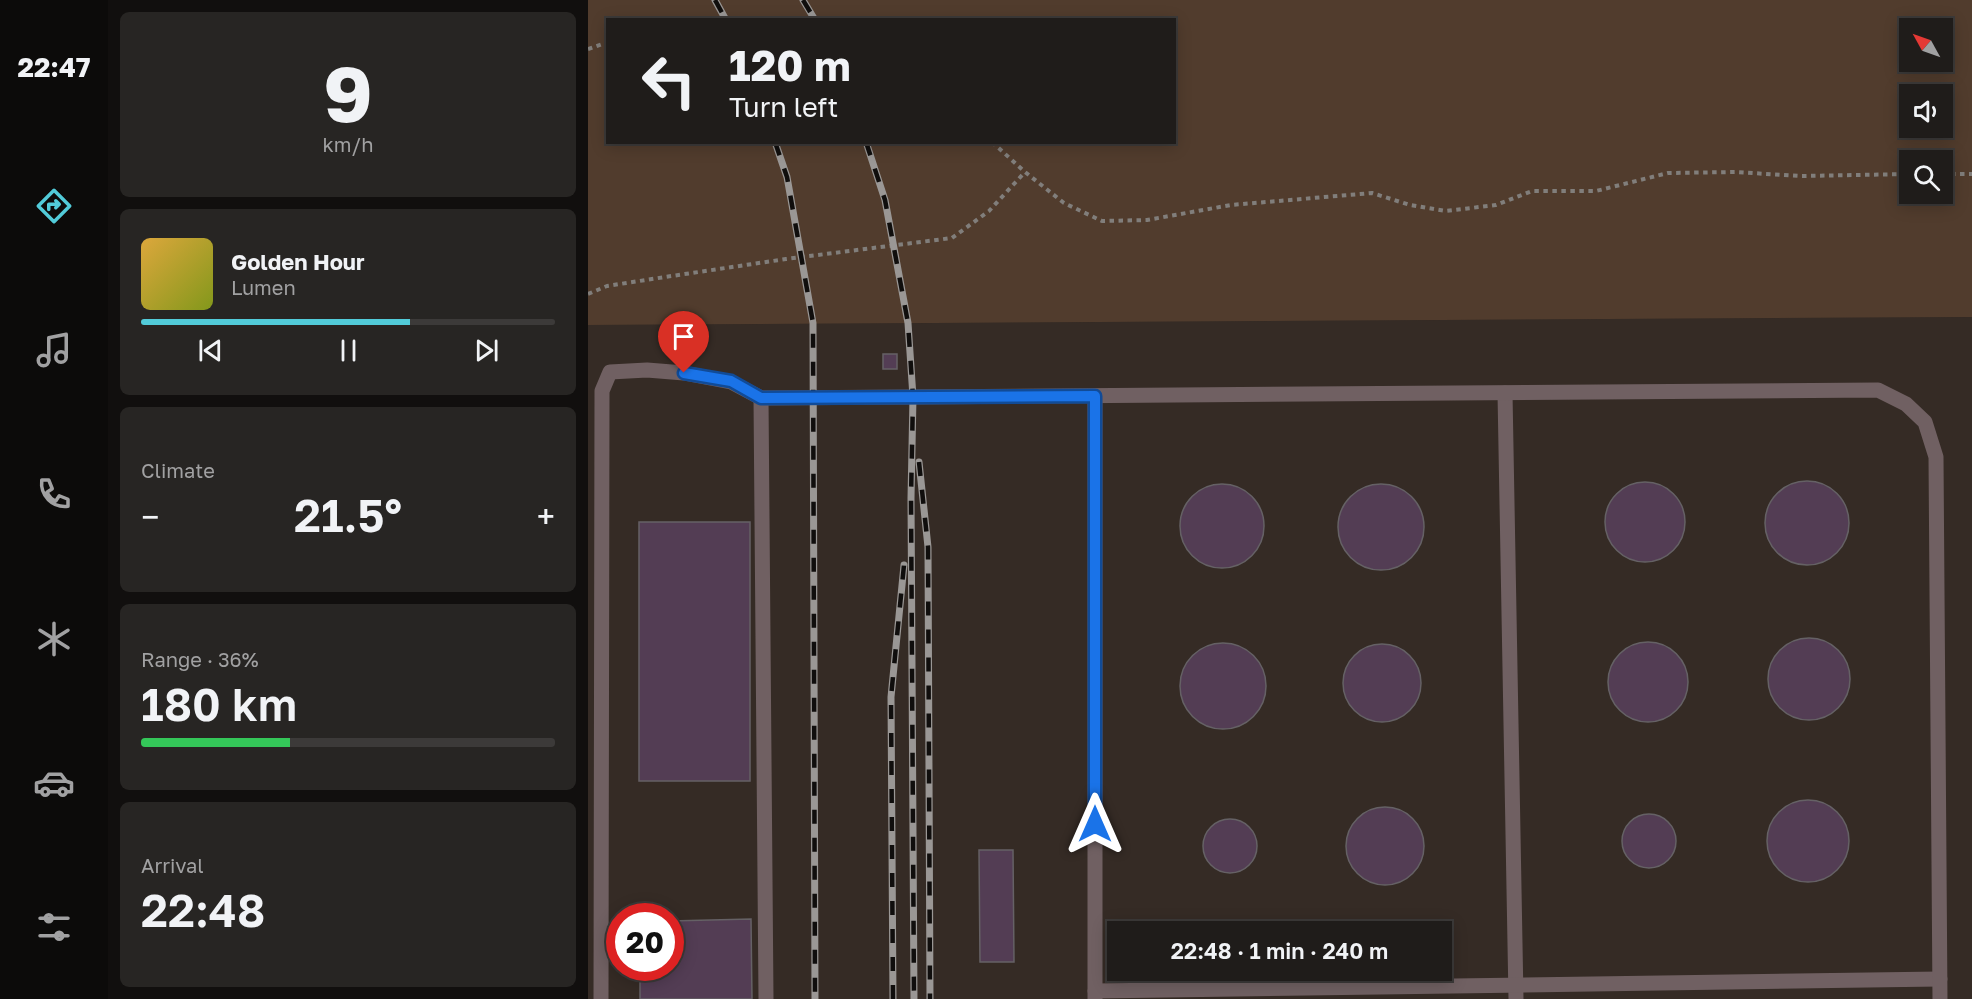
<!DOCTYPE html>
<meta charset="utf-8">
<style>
:root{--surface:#1f1c1a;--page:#272523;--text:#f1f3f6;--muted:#a1a1a2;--line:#3c3a39;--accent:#52cbd9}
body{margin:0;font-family:"Golos Text",sans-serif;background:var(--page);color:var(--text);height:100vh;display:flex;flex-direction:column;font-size:22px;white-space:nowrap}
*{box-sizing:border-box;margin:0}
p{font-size:20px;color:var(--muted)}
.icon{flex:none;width:33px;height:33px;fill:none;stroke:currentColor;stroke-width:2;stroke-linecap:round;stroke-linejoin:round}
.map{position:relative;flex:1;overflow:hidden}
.panel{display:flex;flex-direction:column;gap:12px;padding:12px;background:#110f0e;width:480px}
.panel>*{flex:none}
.top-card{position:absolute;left:18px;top:18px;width:570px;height:126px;border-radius:0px;box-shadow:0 3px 15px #0003,0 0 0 2px var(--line);background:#1f1c1a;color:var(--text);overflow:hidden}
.needle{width:39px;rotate:310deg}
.tools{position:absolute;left:1311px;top:18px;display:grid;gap:12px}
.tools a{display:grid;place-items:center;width:54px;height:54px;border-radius:0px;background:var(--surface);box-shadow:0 3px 15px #0003,0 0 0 2px var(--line);font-size:30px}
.speed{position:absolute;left:18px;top:903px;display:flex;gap:12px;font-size:30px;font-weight:700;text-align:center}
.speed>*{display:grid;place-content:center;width:78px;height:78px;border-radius:50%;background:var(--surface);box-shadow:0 3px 15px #0003,0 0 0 2px var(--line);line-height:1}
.speed .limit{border:9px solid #d22;background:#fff;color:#111}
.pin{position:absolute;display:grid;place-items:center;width:51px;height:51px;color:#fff;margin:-62px -26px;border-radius:50% 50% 50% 0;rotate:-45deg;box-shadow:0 0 6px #0007}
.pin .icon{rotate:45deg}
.me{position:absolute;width:66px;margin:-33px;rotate:0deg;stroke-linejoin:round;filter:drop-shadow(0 0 4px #0008)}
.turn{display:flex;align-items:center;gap:21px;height:126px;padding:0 24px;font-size:27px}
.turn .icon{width:78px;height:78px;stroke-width:2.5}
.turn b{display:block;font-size:42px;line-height:51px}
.big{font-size:45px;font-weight:600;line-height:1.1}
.panel .widget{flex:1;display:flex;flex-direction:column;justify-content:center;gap:9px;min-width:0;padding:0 21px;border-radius:9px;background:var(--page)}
.panel .dial{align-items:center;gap:0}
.dial b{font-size:78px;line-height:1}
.song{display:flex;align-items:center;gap:18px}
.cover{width:72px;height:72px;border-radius:9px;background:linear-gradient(135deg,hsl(40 70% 55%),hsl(70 70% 35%))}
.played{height:6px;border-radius:3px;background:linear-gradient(90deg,var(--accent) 65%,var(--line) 65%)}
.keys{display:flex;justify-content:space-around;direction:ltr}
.heat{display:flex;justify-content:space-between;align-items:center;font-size:33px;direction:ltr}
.charge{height:9px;border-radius:4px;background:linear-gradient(90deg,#34c759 36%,var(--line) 0)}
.trip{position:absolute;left:519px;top:921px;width:345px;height:60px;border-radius:0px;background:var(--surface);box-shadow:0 3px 15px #0003,0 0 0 2px var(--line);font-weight:600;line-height:60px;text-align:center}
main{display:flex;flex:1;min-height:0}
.tab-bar{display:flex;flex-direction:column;width:108px;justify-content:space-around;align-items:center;background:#0c0b0a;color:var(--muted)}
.tab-bar .icon{width:42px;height:42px}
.tab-bar .current{color:var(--accent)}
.tab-bar b{font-size:27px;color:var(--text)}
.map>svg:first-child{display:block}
.built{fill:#352b25;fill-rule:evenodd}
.green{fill:#513c2d;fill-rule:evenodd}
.building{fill:#533d54;stroke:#656165;stroke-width:1.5}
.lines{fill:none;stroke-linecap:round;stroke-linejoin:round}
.path{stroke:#817e7b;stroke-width:4;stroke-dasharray:4.5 4.5;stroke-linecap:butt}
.minor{stroke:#706062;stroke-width:15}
.rail-casing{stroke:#9a9795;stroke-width:7}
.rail{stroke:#100e0d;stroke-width:4.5;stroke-dasharray:14;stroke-linecap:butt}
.route-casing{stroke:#114b97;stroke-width:15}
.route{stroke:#1a73e8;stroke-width:10}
</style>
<main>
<nav class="tab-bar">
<b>22:47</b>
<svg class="icon current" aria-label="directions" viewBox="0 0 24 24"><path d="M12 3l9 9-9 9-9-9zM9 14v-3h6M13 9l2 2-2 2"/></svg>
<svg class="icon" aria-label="music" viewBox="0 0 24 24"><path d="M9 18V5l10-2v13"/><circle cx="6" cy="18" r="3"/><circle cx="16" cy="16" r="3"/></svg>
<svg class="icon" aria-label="phone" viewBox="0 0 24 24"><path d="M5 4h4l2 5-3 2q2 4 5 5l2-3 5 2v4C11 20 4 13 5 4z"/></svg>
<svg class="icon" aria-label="climate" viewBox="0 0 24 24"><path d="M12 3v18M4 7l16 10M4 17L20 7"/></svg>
<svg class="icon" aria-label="car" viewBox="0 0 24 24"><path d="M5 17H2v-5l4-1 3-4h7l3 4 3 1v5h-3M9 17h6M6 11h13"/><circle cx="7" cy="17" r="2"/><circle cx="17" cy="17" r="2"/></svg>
<svg class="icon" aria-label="filters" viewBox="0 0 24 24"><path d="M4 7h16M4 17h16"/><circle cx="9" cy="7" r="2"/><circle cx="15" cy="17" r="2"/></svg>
</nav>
<section class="panel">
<div class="widget dial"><b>9</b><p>km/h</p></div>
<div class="widget">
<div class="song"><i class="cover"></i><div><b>Golden Hour</b><p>Lumen</p></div></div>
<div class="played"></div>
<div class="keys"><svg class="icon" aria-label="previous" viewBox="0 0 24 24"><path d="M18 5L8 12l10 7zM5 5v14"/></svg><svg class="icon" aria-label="pause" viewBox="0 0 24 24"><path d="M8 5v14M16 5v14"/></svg><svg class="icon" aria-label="next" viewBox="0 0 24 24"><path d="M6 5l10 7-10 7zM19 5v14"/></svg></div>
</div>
<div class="widget"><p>Climate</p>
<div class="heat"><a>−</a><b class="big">21.5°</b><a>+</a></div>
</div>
<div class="widget"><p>Range · 36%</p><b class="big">180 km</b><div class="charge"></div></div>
<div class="widget"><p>Arrival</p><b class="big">22:48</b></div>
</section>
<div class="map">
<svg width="1384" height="999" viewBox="0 0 1384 999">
<rect width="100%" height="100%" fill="#292522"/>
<path class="built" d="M1384 317V999H0V325ZM32 916H82V968H32ZM530 932H854V970H530Z"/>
<path class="green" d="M0 0H1384V317L0 325ZM20 20H586V142H20ZM1322 28H1354V62H1322ZM1322 94H1354V128H1322ZM1322 160H1354V194H1322Z"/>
<g class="building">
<rect x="295" y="354" width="14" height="15"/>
<circle cx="1219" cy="523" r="42"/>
<circle cx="1057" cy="522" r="40"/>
<circle cx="793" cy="527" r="43"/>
<circle cx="634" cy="526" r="42"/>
<rect x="51" y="522" width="111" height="259"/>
<circle cx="1221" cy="679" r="41"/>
<circle cx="1060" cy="682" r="40"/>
<circle cx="635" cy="686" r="43"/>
<circle cx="794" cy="683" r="39"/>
<circle cx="1220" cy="841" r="41"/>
<circle cx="797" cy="846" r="39"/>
<circle cx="1061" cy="841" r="27"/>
<circle cx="642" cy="846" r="27"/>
<polygon points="391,850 425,850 426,962 392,962"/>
<polygon points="163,919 164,999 52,999 52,968 82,968 82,921"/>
</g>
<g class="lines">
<g class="path">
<polyline points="0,49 20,42"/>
<polyline points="404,142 437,172 476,203 514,221 559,220 643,205 784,193 822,205 858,211 908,205 944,191 1008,191 1080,173 1147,172 1212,176 1322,174"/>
<polyline points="1354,174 1384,174"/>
<polyline points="0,294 19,286 77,277 198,259 364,238 401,211 437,172"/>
</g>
<g class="minor">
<polyline points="917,393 928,999"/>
<polyline points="173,398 178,999"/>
<polyline points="507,991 1352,979"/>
<polyline points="13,999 14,391 22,372 59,370 96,373 143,382 173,398 1290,390 1318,404 1337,422 1348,457 1352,999"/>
<polyline points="507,999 507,396"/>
</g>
<defs>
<g id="rail">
<polyline points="127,0 138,20"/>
<polyline points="215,0 227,20"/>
<polyline points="187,142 199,177 225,323 227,999"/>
<polyline points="278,142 297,200 320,323 325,397 323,498 326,999"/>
<polyline points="331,462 340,547 342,999"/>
<polyline points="305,999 303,697 316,565"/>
</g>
</defs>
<use href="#rail" class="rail-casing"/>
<use href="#rail" class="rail"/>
</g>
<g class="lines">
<defs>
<polyline id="route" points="96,373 143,381 173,398 507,396 507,824"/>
</defs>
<use href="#route" class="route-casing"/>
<use href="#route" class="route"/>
</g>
</svg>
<div class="tools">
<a><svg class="needle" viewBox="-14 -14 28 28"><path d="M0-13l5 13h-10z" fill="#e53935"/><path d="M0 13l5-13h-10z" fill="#a1a1a2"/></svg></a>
<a><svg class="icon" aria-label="sound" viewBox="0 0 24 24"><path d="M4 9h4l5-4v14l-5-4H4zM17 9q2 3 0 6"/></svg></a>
<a><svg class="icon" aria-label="search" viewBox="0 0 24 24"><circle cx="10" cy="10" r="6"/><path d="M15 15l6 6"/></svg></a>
</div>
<div class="speed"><div class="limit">20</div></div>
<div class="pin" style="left:96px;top:373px;background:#d93025"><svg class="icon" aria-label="arrive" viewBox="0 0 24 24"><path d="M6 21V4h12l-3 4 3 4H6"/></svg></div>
<svg class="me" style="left:507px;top:824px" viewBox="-20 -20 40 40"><path d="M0-17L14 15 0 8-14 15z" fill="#1a73e8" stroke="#fff" stroke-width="4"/></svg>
<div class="trip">22:48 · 1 min · 240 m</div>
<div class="top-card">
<div class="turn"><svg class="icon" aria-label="left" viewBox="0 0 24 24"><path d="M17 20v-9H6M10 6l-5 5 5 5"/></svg><div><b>120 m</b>Turn left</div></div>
</div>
</div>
</main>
